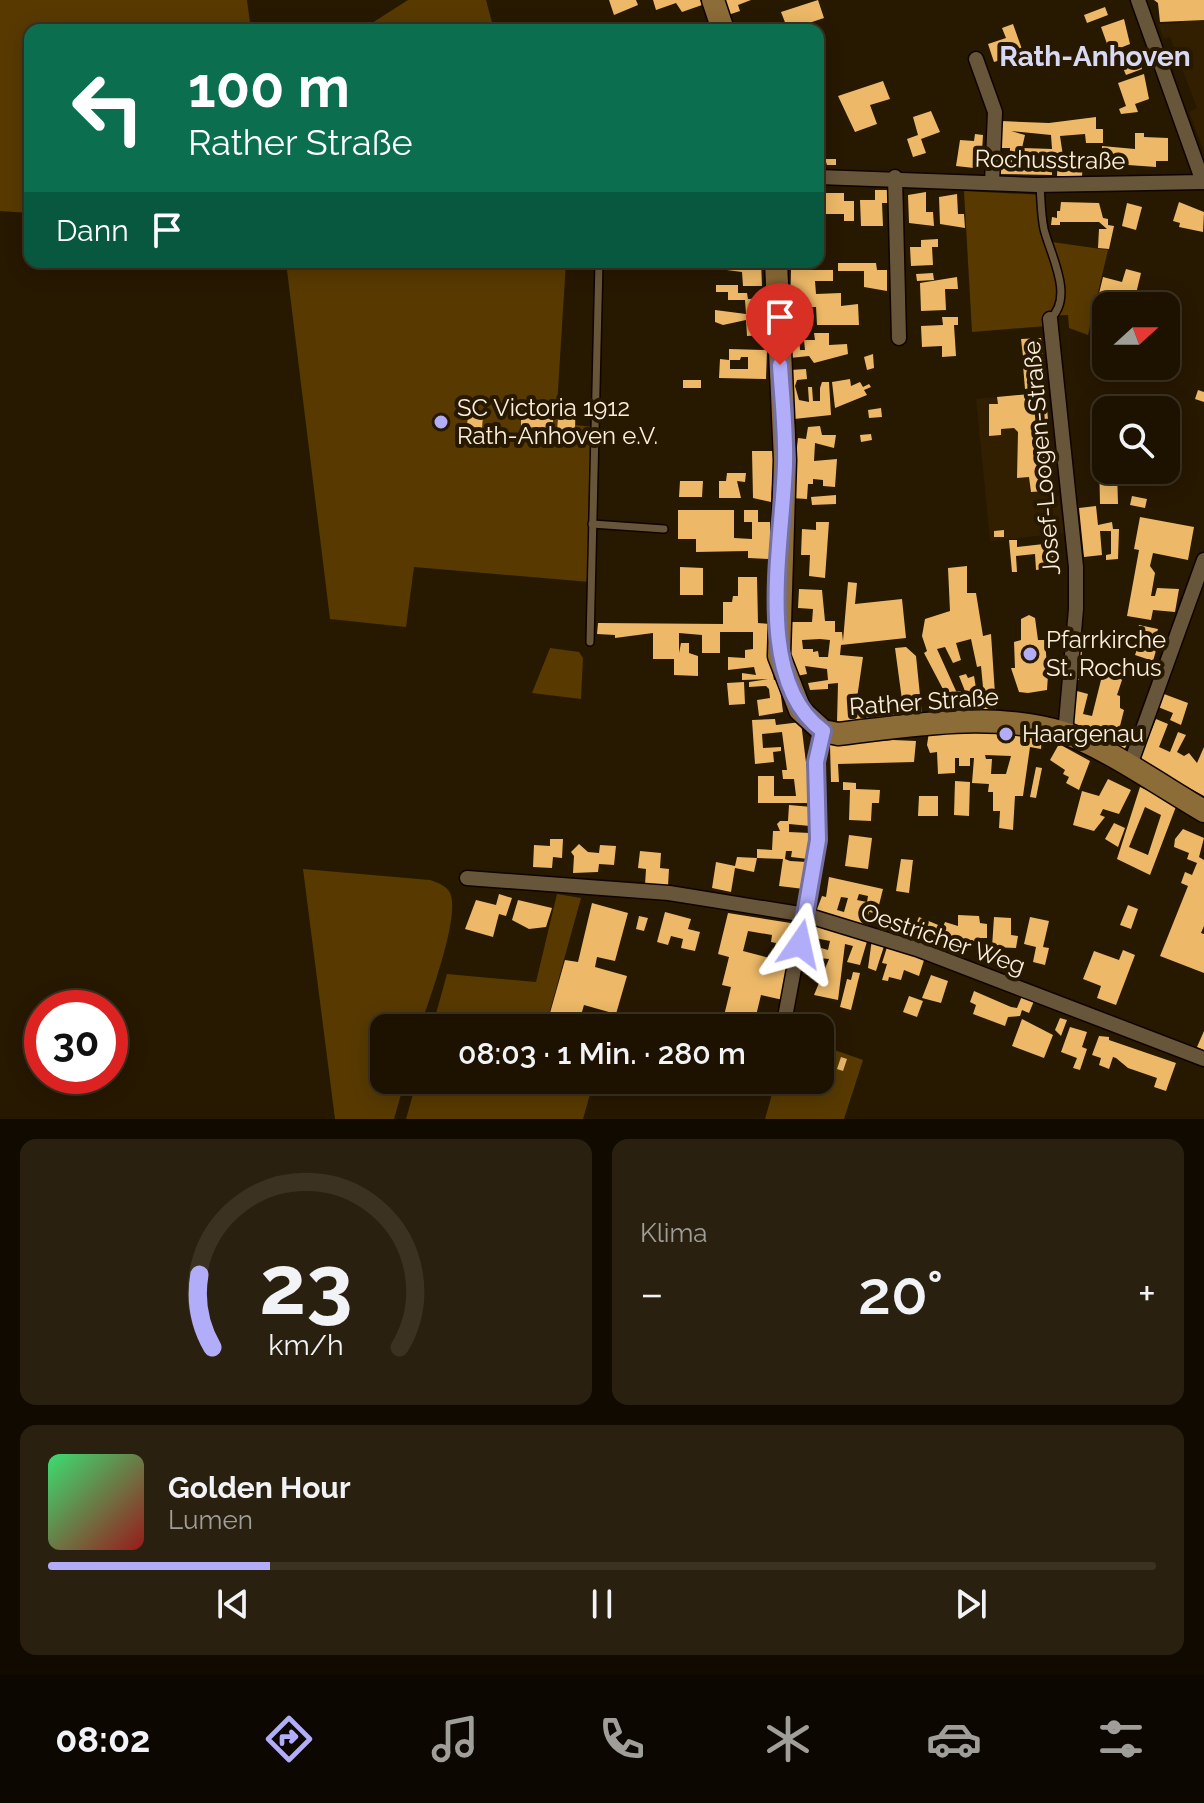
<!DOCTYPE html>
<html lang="de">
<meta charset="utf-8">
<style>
:root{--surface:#1d1200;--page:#2a200f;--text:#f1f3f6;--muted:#a09e99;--line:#3b3222;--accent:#b2adf9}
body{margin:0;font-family:Raleway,sans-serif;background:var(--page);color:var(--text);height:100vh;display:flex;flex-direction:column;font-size:30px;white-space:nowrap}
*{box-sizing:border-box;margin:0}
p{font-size:26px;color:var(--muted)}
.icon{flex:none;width:44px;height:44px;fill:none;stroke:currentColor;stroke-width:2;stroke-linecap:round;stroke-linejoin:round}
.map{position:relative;height:1119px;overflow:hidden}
.sheet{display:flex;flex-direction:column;gap:20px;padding:20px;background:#100a00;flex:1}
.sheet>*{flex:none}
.guide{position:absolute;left:24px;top:24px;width:800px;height:244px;border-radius:16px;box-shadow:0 4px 20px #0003,0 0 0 2px var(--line);background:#0b6e4f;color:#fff;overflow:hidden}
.needle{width:52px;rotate:69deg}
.buttons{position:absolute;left:1092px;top:292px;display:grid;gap:16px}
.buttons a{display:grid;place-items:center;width:88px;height:88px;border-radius:16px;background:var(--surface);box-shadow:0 4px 20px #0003,0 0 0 2px var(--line);font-size:40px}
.speed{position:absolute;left:24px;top:990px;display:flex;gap:16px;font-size:40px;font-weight:700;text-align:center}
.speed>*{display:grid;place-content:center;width:104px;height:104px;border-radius:50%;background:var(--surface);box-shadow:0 4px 20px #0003,0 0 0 2px var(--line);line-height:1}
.speed .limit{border:12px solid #d22;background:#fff;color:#111}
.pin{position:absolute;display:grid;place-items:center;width:68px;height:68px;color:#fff;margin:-82px -34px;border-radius:50% 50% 50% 0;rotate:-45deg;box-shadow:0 0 8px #0007}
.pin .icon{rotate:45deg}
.me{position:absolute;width:88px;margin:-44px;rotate:11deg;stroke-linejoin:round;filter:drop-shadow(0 0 6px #0008)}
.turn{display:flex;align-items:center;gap:28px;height:168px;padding:0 32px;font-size:36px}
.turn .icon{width:104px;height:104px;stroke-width:2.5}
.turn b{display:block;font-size:56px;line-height:68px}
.then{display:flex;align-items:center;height:76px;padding:0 32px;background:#0003;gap:16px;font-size:30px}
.big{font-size:60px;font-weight:600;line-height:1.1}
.sheet .tile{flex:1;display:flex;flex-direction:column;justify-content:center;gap:12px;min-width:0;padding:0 28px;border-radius:16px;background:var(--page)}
.sheet .dial{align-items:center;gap:0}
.dial svg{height:208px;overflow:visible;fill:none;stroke:var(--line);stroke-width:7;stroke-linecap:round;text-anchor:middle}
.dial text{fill:var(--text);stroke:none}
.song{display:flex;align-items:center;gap:24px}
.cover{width:96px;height:96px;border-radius:12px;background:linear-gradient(135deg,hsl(140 70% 55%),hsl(0 70% 35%))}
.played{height:8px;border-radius:4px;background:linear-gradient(90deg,var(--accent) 20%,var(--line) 20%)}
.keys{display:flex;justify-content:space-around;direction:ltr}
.heat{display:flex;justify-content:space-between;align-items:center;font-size:44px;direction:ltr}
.sheet .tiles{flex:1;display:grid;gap:20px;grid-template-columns:1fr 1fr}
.tile:last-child{grid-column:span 2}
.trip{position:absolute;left:370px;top:1014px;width:464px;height:80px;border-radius:16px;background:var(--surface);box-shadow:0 4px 20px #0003,0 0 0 2px var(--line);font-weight:600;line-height:80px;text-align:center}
.menu{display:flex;height:128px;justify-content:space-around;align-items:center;background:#0c0700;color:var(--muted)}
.menu .icon{width:56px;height:56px}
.menu .active{color:var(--accent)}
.menu b{font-size:36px;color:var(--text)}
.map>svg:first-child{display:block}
.built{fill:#321f00}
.green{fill:#583a00}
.building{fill:#edb968;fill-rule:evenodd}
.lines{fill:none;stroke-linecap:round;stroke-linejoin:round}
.service-casing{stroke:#100300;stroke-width:10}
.minor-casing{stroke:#100300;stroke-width:17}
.secondary-casing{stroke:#100300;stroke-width:25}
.service{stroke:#68563b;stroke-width:7}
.minor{stroke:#68563b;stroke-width:14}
.secondary{stroke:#8c6c37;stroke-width:22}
.route-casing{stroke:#7470a2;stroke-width:20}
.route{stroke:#b2adf9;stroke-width:14}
.poi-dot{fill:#b2adf9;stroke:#271800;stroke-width:3}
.labels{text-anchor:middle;stroke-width:8;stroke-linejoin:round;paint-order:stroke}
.street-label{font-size:24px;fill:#faefdf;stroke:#271800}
.poi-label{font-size:24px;fill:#faefdf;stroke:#271800;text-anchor:start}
.quarter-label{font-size:28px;font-weight:bold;fill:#d9d9f6;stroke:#271800}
</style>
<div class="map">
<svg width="1204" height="1119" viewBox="0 0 1204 1119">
<rect width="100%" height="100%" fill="#271800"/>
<g class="built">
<polygon points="1179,0 1204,0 1204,152 1189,112 1197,108 1170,37 1164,39 1158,24 1181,23"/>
<polygon points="1030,394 1032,409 1047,408 1054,495 1059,496 1064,533 990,541 976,399"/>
</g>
<g class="green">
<polygon points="0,0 247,0 251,30 30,30 30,213 0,211"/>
<polygon points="408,0 486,0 494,30 361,30"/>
<polygon points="964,191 1044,195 1045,221 1052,242 1108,250 1088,335 1069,328 1068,315 1046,316 1046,326 972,332"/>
<polygon points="286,262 566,262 557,406 576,408 576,425 593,427 590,582 414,567 406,627 330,619"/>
<polygon points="550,648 579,652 583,658 581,699 532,693"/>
<path d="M303 869 430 880C438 883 446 885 450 893 461 916 428 1002 420 1028H384V1080H405L394 1119H335Z"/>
<polygon points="557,894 581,898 546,1025 553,1028 432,1028 447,974 536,982"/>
<polygon points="820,1045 863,1060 844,1119 765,1119 776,1080 820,1080"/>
<polygon points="417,1080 594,1080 583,1119 406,1119"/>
</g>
<g class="building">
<polygon points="609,0 636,0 638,5 614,15"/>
<polygon points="653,0 700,0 702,5 682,12 676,3 656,10"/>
<polygon points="719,0 751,0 738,5 740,11 725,16"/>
<polygon points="818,0 824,18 788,30 781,12"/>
<polygon points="1154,0 1204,0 1204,20 1160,22 1158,3"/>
<polygon points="1105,7 1108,15 1087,23 1084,15"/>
<polygon points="1124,19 1130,44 1110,52 1101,27"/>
<polygon points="1013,24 1023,52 1031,49 1034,58 1021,66 1017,55 994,62 988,44 1006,38 1002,28"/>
<polygon points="1140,62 1142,69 1126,75 1123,68"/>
<polygon points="1144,74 1149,99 1135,104 1138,112 1121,114 1119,109 1126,106 1118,83"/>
<polygon points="883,81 890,99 870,105 877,124 855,132 838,96"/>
<polygon points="931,111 940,132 921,139 926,153 913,157 907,139 918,135 913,117"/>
<path d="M1096 117V129H1103V143H1086L1085 134 1060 136 1063 156H1083L1082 177 1057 176 1058 157H1052V175L999 174 1000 154H1010V148H999L1001 121 1049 123ZM1011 131 1051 135 1052 149 1022 148 1025 135Z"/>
<polygon points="1135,133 1144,133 1144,137 1168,138 1168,161 1156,161 1156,167 1128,165 1128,161 1122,161 1122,166 1102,166 1102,146 1135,149"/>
<polygon points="975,134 983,135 982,151 975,151 974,168 956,166 960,140 974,141"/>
<polygon points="825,159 836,159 836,165 827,165"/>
<polygon points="875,190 887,190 888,203 882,203 883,226 861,226 860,200 875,200"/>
<polygon points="926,192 926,212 933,212 934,226 909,223 908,195"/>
<polygon points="823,193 844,193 844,201 854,201 854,221 844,221 844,214 824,214"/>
<polygon points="957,194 958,214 964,214 965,228 940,224 939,197"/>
<polygon points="1061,202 1099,203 1103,218 1108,219 1108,225 1114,226 1109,249 1098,248 1099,229 1107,229 1099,222 1060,222 1060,225 1051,225 1052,217 1057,218 1057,211 1060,211"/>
<polygon points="1179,202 1204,212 1203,232 1179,227 1180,223 1173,221"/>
<polygon points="1127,203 1142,207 1136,230 1122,226"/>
<polygon points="938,239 938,247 932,247 933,265 911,266 910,247 921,247 921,240"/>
<polygon points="719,262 761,262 762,286 743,286 742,272 719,269"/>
<polygon points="838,263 876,263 877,270 887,270 887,291 864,287 864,271 838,271"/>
<polygon points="1126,269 1141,273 1135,298 1124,295 1122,306 1108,306 1112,292 1107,290 1101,305 1106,306 1106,321 1102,320 1100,330 1091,327 1103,277 1122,282"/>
<polygon points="791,270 833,270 833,281 815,281 816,294 841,293 841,306 858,304 859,325 817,325 816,307 790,308"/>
<polygon points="933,273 934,280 917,281 916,274"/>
<polygon points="957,277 958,289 945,289 946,310 921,311 920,283"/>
<polygon points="716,285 738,285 738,293 747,293 748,299 763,298 765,335 747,336 746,320 723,325 715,322 715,310 746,314 745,300 728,300 728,292 716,292"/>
<polygon points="942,317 958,317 958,325 954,325 956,356 942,357 942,346 922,347 921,326 943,325"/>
<polygon points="814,333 829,333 829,345 847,344 848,354 814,363 809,356 790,358 788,338 799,338 800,350 805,350 804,340 815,340"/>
<polygon points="1041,338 1043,354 1023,356 1021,339"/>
<path d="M729 349 767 350 766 379 719 378 720 359 729 360ZM741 357H748V369H730V360H740Z"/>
<polygon points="873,354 874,368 867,370 864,357"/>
<polygon points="1043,364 1053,475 1044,476 1046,491 1031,492 1029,477 1017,478 1018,432 1014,428 1001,429 1001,435 989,436 989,404 998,404 997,397 1030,394 1030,388 1025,389 1023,365"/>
<polygon points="806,369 807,379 797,380 795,386 799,400 809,402 808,387 812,387 813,401 820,401 820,388 822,382 829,382 831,415 794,419 790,370"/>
<polygon points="850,379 851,386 860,382 863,387 869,384 871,387 864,390 867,395 835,408 832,382"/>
<rect x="683" y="380" width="18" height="8"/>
<polygon points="1198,390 1204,392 1204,402 1195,399"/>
<polygon points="881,408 882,417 869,418 868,410"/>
<polygon points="468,415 483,416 482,428 467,426"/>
<polygon points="521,417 553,419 553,428 521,427"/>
<polygon points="558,418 575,419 575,433 557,432"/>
<polygon points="820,426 822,435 836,435 834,448 815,443 814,461 837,459 835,487 823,486 823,480 813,479 813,484 808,484 807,499 791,498 798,438 806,439 808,427"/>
<polygon points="871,434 872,440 861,442 860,435"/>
<polygon points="752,451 774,451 771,502 753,498"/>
<polygon points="1099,458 1106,458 1106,470 1117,470 1118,504 1100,504"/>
<polygon points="727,473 746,473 745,482 737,481 741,498 719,498 719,481 726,481"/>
<polygon points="680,481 703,481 702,497 679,497"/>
<polygon points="836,495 836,504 812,505 811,497"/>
<polygon points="1132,496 1147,499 1145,508 1130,505"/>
<polygon points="1096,506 1098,525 1112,522 1113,529 1119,529 1118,559 1106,560 1106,555 1111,554 1111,531 1100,531 1102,555 1084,557 1079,508"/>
<polygon points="678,510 734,510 734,538 752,539 752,522 744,522 744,510 758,510 758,522 770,522 770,559 748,558 748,551 696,552 696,539 678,539"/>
<polygon points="1140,517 1194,527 1188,560 1153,553 1150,566 1155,573 1151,596 1155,596 1157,588 1179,589 1175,612 1153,610 1151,620 1127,616 1139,550 1134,549"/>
<polygon points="816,522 829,522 825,578 809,576 810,555 801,555 802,529 816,530"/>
<polygon points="1004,530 1004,537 994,537 994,531"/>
<polygon points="1009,540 1017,540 1017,547 1053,543 1055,567 1036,570 1035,554 1016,556 1017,572 1012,572"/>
<path d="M967 566V593H976L983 636 991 634 996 709 947 713 945 693 924 653 927 651 922 636 925 619 950 611 948 568ZM971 639 977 667 981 666 983 687 976 688 974 676 968 678 966 674 959 676 965 691H956L937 649 945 647 953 663 961 660 956 643Z"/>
<polygon points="680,567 703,568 703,595 680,595"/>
<polygon points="738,577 757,577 758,623 769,624 769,654 774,680 779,680 783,712 759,716 757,700 770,698 769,689 766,686 749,687 749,682 768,679 742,680 742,673 756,675 754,667 728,670 728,657 745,658 745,650 753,649 753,632 720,632 720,653 702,653 702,635 679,633 679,653 681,643 689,643 689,653 698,656 698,676 674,675 674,659 653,659 653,633 615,638 615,635 597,634 598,623 723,624 723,602 732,602 733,596 738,596"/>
<path d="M848 582 857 583 855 604 902 599 906 638 841 645 840 655 863 657 856 705 902 700 895 648 906 647 916 656 922 715 837 723 838 683 828 684V689L810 690 808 683 828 680 827 669 805 666 807 674 791 677 786 622H812L813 609 798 608 799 589 822 590 825 621H835V632H842L843 641ZM820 639 830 640 828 657H819L818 651 813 652V649H803L802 640Z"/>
<polygon points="1029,615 1035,618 1038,640 1045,640 1047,666 1051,665 1052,674 1048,675 1047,690 1028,693 1019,692 1011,668 1015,668 1014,642 1021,640 1021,619"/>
<polygon points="1139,625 1158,629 1155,639 1159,640 1153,661 1135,655 1142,635 1137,633"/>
<polygon points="1077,642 1083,642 1079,680 1073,680"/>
<polygon points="1103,672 1123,677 1117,695 1120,696 1120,708 1124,710 1119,730 1131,737 1124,750 1107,741 1114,728 1111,728 1107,741 1069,725 1077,691 1088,694 1083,714 1092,716"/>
<polygon points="744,682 745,704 729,705 727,683"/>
<polygon points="1164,694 1188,703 1181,725 1170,720 1173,713 1158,707"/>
<polygon points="775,719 776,725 801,722 811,803 758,803 758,776 774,776 774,796 796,796 794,779 783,779 782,770 787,770 782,732 762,734 763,748 781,747 781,751 773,752 774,762 755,764 752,720"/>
<polygon points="1156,719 1168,724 1159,747 1170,752 1178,732 1186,735 1177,752 1184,756 1189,753 1197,763 1204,747 1204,796 1139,761"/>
<path d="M962 730 1042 737 1041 749 1030 747 1023 796H1015L1013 830 999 828 1000 811H993V792H988L989 784 972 783 974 758H970V766H959V758H955V773L938 774 937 752 930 753 927 745 929 732ZM985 755 1011 756 1006 774H991L992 759H986Z"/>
<polygon points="893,740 916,741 914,762 838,764 839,782 831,782 830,745"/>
<polygon points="1059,744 1090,761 1079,790 1066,783 1069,777 1063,774 1065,770 1050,760"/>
<polygon points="1036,767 1042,768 1036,798 1030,797"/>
<polygon points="1108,779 1131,790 1119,814 1103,809 1100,815 1105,817 1094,831 1073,825 1082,791 1099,796"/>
<polygon points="955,781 970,782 969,816 954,815"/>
<polygon points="843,782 856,783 856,789 880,790 879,803 872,803 871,821 849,820 850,790 843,790"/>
<path d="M1140 787 1177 804 1150 875 1117 859ZM1145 807 1161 815 1148 855 1129 847Z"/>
<polygon points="919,796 938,796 938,816 918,816"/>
<polygon points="789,805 812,807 810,826 789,824 789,832 810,833 808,859 791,857 792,851 786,851 785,859 790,861 807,862 804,889 779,886 783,859 757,858 757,849 772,850 773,831 780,831 777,824 780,821 788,821"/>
<polygon points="1114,823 1125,828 1118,847 1105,839"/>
<polygon points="1183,829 1204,838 1199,857 1204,860 1204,926 1201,933 1204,934 1204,973 1160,956 1188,886 1181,883 1185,872 1192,875 1197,863 1187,859 1189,853 1174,847 1175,839"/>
<polygon points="849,835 872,838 868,869 845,866"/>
<polygon points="550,839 563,839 562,858 553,857 552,868 533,867 534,845 550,846"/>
<polygon points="579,844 588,852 599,853 600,845 616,846 614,865 599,864 598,872 573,873 574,856 571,852"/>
<polygon points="640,851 661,853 660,868 669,869 668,886 645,885 646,869 638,868"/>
<polygon points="737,857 757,858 754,872 735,868 731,892 712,888 716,862 735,866"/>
<polygon points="901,859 913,860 909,893 896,891"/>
<path d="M829 877 883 889 879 905 874 913 869 912 865 926 816 912 822 896 826 897ZM859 894 868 896 867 902 857 900ZM841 897 848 898 844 912 837 910Z"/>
<polygon points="499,894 512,898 506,916 499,914 493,937 465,929 476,900 496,905"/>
<polygon points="518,900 552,908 546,927 529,929 512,920"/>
<polygon points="592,903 628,913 615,961 597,957 595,967 627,976 616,1014 584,1005 579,1022 550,1013 565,960 578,962"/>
<polygon points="1128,905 1138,909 1131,929 1120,925"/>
<polygon points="665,912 691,919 688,929 700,932 695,951 681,948 683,939 671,936 668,945 657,942"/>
<path d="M728 913 797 924 783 1000 761 995 753 1028H721L731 987 722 985 729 957 718 954ZM748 931 772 935 771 942 776 943 773 959 743 951Z"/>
<polygon points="958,915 979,916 980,923 987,924 987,938 980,938 980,946 951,945 914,929 919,917 943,927 945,922 958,926"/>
<polygon points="639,916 648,918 644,931 636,929"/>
<polygon points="994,917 1011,918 1011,935 1018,936 1016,948 992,947"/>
<polygon points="1030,917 1049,921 1043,947 1049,948 1045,965 1033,962 1036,947 1024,944"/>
<polygon points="814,922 868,938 860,965 847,962 853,946 845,944 838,1000 814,995 829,959 818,958 821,948 828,950 830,941 810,937"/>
<polygon points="872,939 885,943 876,971 868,968"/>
<polygon points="888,944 925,957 919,976 904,970 901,980 889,977 888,981 882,980 887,964 882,963"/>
<polygon points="1123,950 1135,955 1116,1005 1097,998 1101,986 1083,979 1094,951 1119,960"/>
<polygon points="853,972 860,973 851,1010 840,1007 847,979 851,980"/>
<polygon points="931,975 948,981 941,1003 922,998"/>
<polygon points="974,991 1011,1007 1017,1008 1022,996 1034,1001 1029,1013 1022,1010 1020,1016 1008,1017 1005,1026 973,1014 976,1005 970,1002"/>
<polygon points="909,996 923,1001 917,1017 903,1012"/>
<polygon points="1060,1018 1067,1020 1061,1036 1055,1030"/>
<polygon points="1022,1019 1053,1035 1044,1058 1012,1046"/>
<polygon points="1070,1027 1087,1032 1082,1047 1087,1049 1080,1070 1073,1068 1077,1058 1061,1052"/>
<polygon points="1204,1031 1204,1050 1197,1047"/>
<polygon points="1099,1036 1109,1037 1109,1040 1176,1063 1166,1091 1154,1087 1157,1078 1128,1068 1116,1058 1113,1057 1109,1069 1099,1065 1101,1058 1092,1055"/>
<polygon points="841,1057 847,1059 843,1071 837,1069"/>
</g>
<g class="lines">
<defs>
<g id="service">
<path d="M1040 185C1041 199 1041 215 1044 229 1050 254 1075 297 1050 319"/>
<polyline points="592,524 664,529"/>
<polyline points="590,642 599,262"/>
</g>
<g id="minor">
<polyline points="1138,0 1203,182"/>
<polyline points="976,59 995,112 992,183"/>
<polyline points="818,177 1036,185 1204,182"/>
<polyline points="895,177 899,338"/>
<polyline points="1050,319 1076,567 1076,609 1065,734"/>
<polyline points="1129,768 1204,560"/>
<polyline points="467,878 669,893 806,915 917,949 1204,1059"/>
<polyline points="783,1028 818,840 816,762 823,731"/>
<polyline points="771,1086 772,1080"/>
</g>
<g id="secondary">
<polyline points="713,0 723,30"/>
<path d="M776 262 785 460 779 656 800 710 823 731 838 734C913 725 991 711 1064 733 1104 746 1166 789 1204 811"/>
</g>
</defs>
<use href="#service" class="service-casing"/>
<use href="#minor" class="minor-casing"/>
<use href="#secondary" class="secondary-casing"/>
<use href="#service" class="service"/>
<use href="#minor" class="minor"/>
<use href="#secondary" class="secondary"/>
</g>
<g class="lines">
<defs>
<path id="route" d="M780 365C782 398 786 431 785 464 783 542 752 680 823 731L816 762 818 840 800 944"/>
</defs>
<use href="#route" class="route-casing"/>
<use href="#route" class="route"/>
</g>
<g class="poi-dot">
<circle cx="441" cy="422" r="8"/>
<circle cx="1030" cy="654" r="8"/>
<circle cx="1006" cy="734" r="8"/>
</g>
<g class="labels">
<g class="street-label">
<text transform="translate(1050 160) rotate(1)" y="8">Rochusstraße</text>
<text transform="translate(1042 458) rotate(-95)" y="8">Josef-Loogen-Straße</text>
<text transform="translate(924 702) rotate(-4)" y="8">Rather Straße</text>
<text transform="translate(943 939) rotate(19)" y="8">Oestricher Weg</text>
</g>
<g class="poi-label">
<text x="457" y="416">SC Victoria 1912<tspan x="457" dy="28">Rath-Anhoven e.V.</tspan></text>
<text x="1046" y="648">Pfarrkirche<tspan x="1046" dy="28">St. Rochus</tspan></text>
<text x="1022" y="742">Haargenau</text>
</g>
<g class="quarter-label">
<text x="1095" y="66">Rath-Anhoven</text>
</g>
</g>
</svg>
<div class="buttons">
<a><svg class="needle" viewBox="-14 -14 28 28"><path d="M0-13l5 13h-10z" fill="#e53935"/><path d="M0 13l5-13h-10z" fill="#a09e99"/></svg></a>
<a><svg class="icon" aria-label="search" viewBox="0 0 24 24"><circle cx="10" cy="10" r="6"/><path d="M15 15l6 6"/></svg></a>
</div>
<div class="speed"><div class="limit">30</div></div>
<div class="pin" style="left:780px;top:365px;background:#d93025"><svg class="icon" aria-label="arrive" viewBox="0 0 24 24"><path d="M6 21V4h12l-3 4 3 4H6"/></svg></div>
<svg class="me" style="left:800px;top:944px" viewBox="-20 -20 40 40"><path d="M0-17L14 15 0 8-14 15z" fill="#b2adf9" stroke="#fff" stroke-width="4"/></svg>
<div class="trip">08:03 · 1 Min. · 280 m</div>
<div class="guide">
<div class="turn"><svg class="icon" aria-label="left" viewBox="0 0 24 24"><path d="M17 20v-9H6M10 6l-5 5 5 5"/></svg><div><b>100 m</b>Rather Straße</div></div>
<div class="then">Dann<svg class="icon" aria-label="arrive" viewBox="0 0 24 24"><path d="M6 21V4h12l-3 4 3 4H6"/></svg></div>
</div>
</div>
<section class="sheet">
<div class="tiles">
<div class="tile dial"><svg viewBox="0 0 100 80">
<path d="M14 69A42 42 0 1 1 86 69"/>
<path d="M14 69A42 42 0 0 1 9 41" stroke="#b2adf9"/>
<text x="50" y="56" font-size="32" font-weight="700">23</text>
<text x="50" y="72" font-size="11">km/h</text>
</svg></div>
<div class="tile"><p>Klima</p>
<div class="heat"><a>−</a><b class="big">20°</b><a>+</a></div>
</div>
<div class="tile">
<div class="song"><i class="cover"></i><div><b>Golden Hour</b><p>Lumen</p></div></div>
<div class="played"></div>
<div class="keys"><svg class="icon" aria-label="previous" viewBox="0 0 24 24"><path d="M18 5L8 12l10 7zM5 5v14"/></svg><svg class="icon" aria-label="pause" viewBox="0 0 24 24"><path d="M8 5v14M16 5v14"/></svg><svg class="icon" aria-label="next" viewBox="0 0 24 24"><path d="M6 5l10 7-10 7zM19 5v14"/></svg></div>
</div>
</div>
</section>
<nav class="menu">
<b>08:02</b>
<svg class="icon active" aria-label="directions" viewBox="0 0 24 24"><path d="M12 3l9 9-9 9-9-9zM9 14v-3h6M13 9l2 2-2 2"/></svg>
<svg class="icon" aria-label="music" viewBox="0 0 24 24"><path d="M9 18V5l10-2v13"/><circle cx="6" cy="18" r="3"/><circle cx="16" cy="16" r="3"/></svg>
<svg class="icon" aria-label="phone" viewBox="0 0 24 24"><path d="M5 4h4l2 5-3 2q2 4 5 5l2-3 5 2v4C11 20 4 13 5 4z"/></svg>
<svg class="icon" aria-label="climate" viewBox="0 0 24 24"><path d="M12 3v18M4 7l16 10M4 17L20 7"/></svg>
<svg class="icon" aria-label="car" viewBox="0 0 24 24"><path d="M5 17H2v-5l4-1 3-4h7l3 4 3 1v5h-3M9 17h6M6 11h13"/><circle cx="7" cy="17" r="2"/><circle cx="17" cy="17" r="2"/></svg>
<svg class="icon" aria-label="filters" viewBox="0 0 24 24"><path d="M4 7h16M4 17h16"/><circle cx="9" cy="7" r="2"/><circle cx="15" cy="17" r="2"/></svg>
</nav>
